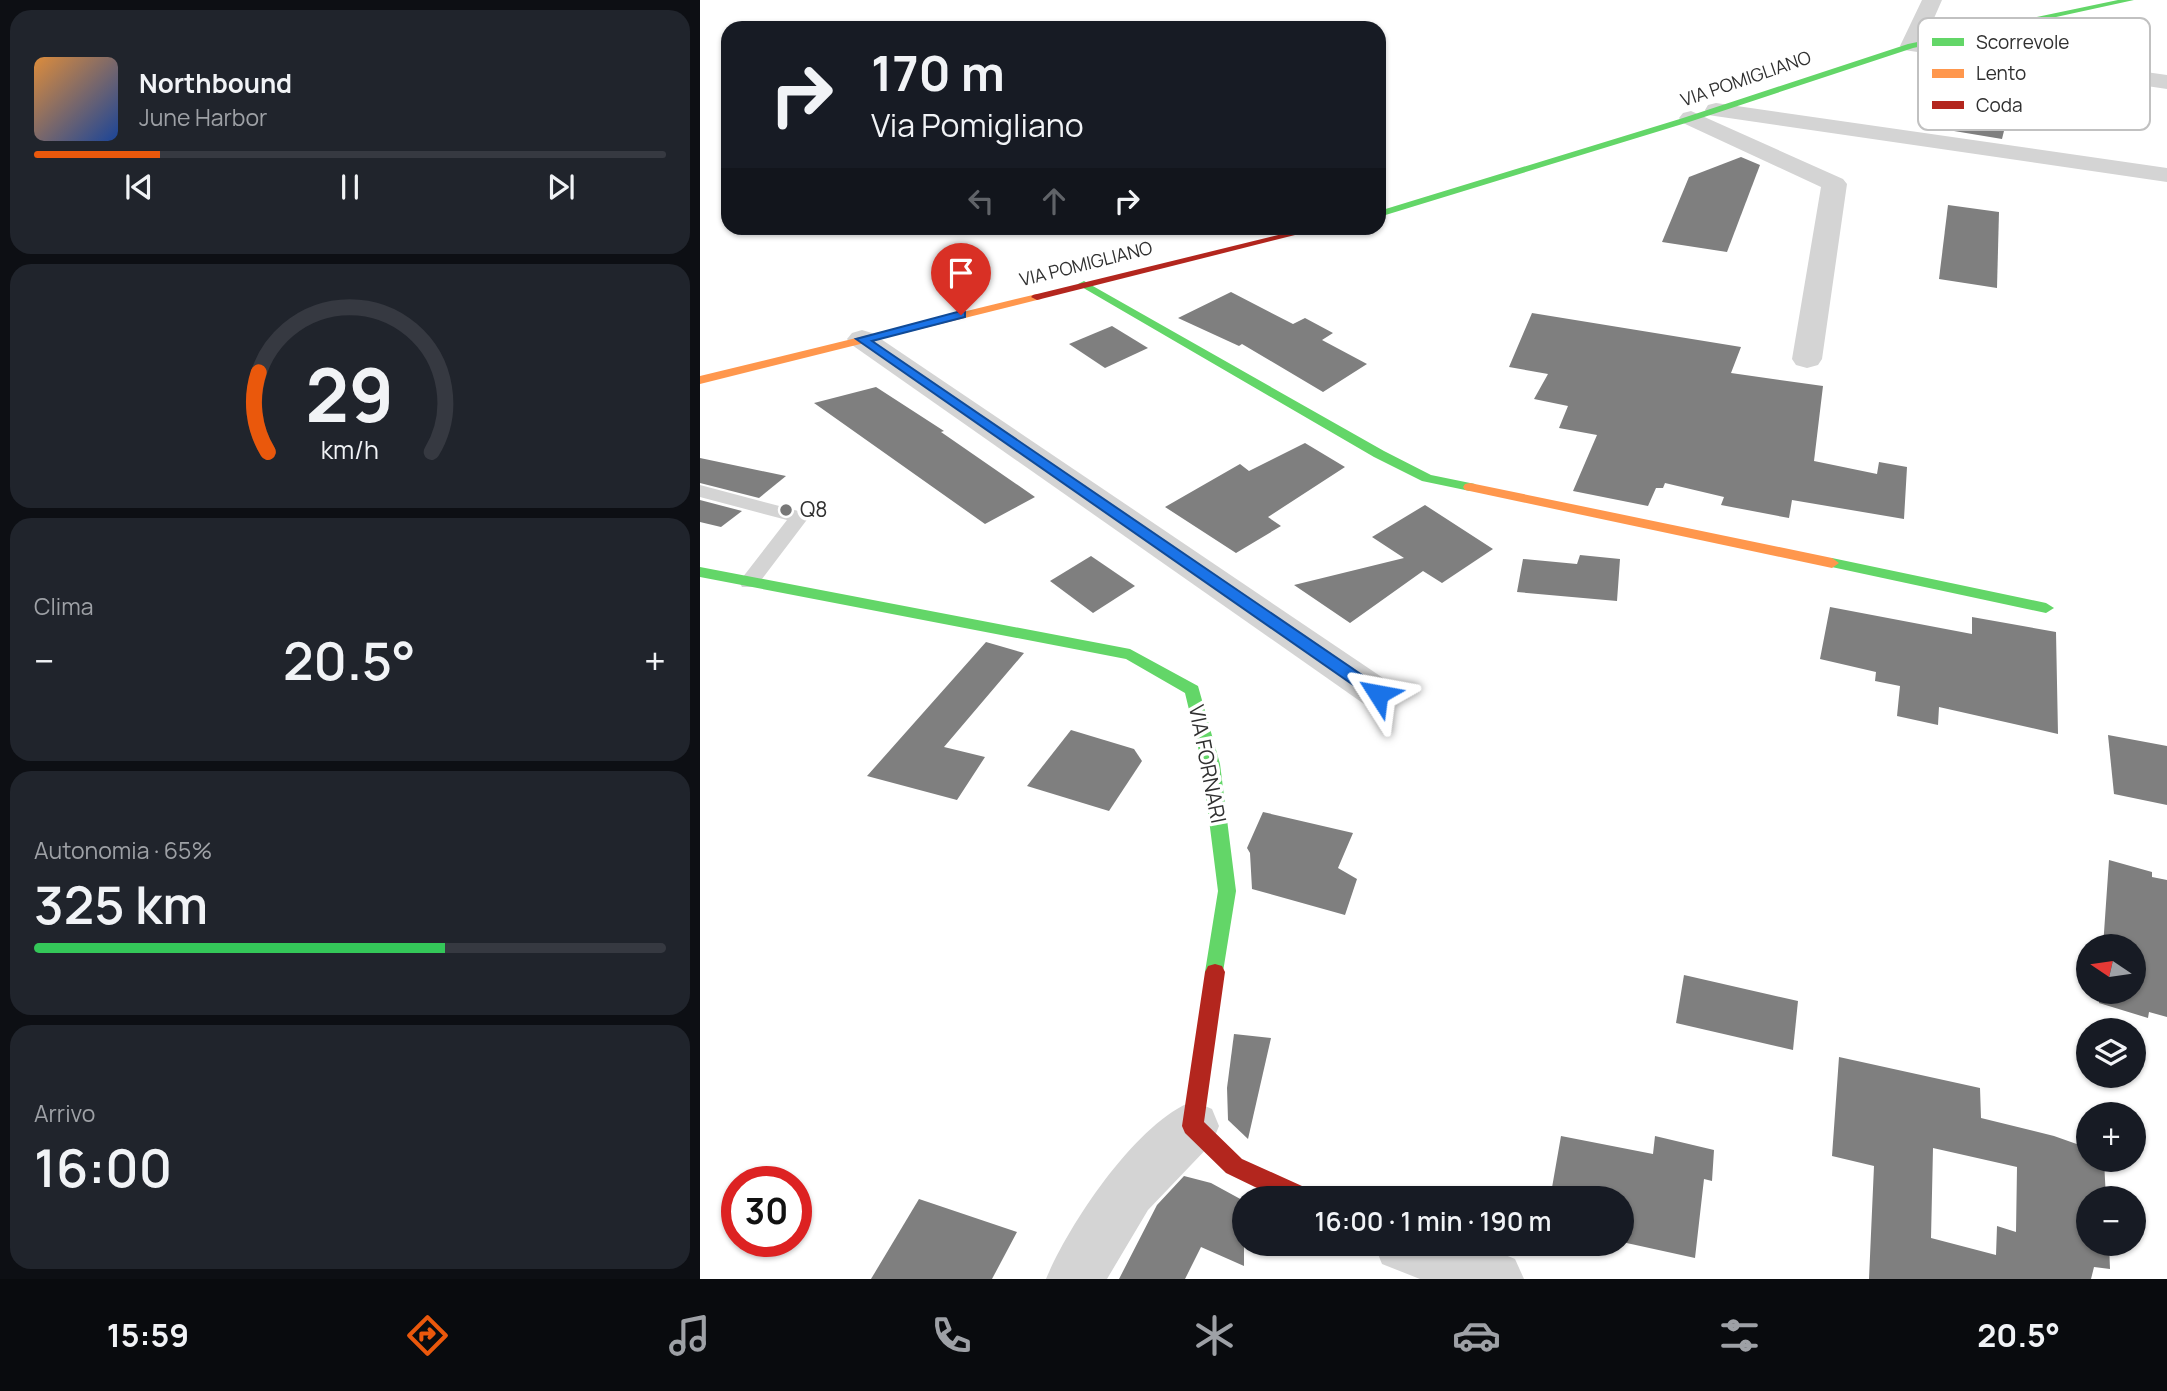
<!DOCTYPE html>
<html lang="it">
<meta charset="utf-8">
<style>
:root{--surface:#171b24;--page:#20242c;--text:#f1f3f6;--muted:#9ea1a6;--line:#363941;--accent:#ea580c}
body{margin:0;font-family:Manrope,sans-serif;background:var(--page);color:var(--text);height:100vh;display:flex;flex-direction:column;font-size:26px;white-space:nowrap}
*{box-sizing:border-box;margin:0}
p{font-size:23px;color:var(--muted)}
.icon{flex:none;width:38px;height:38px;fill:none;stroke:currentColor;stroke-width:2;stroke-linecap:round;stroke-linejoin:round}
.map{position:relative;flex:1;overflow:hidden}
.details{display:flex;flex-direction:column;gap:10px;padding:10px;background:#0d0f14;width:700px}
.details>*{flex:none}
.guide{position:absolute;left:21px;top:21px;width:665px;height:214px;border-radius:21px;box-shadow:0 2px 5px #0004;background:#171b24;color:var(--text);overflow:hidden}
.needle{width:46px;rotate:283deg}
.controls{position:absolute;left:1376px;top:934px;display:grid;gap:14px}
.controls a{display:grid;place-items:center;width:70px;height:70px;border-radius:50%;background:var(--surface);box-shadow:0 2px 5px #0004;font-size:35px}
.speed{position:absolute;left:21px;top:1166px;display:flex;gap:14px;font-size:35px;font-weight:700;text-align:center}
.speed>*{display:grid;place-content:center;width:91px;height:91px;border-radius:50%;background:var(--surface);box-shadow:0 2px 5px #0004;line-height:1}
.speed .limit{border:10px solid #d22;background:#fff;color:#111}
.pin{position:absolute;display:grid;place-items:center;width:60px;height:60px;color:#fff;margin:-72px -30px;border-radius:50% 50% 50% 0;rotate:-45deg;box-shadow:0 0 7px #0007}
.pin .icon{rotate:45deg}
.me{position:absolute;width:77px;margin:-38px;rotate:304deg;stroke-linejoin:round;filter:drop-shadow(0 0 5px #0008)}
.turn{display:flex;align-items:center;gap:24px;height:147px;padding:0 35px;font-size:32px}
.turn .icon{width:91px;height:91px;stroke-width:2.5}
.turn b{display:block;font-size:49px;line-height:60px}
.lanes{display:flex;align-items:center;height:66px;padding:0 35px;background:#0003;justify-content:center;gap:35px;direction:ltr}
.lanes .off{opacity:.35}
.big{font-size:52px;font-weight:600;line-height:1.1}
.details .widget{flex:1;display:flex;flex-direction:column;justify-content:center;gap:10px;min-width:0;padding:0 24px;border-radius:21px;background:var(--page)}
.details .dial{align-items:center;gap:0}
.dial svg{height:182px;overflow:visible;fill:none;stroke:var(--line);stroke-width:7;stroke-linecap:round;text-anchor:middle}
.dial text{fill:var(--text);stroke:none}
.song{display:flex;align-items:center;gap:21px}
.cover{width:84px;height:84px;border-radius:10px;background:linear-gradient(135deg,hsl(30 70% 55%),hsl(220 70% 35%))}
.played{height:7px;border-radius:4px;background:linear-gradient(90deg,var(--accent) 20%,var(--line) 20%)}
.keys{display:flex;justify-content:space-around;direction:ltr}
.heat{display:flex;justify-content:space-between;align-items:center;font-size:38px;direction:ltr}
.charge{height:10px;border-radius:5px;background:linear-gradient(90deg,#34c759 65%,var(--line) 0)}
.trip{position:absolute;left:532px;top:1186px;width:402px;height:70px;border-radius:35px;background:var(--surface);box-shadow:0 2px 5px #0004;font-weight:600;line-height:70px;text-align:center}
.menu{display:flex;height:112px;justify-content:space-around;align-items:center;background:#090b0e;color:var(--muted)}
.menu .icon{width:49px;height:49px}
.menu .selected{color:var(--accent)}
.menu b{font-size:32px;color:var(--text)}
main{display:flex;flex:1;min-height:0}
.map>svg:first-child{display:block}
.building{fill:#7f7f7f;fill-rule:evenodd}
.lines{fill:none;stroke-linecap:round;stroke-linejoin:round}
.lane{fill:#d4d4d4;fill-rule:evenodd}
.street{fill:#d4d4d4;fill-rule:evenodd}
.fast{fill:#63d668;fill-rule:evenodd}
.slow{fill:#ff974d;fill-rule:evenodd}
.jam{fill:#b3261e;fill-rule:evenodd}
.route{fill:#1a73e8;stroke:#114b97;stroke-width:2}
.poi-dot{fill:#787878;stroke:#fff;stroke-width:2.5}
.labels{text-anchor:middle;stroke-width:7;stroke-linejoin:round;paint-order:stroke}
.far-street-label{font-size:18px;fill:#303030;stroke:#fff}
.poi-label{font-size:21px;fill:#303030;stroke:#fff;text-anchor:start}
.street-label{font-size:21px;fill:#303030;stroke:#fff}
.key{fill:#fff;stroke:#c1c1c1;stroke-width:2}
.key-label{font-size:19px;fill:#303030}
</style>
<main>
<section class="details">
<div class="widget">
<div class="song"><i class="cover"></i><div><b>Northbound</b><p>June Harbor</p></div></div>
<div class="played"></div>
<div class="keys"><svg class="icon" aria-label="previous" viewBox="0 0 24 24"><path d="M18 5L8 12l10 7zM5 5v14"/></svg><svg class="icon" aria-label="pause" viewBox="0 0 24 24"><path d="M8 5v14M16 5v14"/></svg><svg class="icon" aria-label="next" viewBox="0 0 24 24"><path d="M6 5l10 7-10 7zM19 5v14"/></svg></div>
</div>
<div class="widget dial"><svg viewBox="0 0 100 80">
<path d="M14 69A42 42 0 1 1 86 69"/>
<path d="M14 69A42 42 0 0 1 10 34" stroke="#ea580c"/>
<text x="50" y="56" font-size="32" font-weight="700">29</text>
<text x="50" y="72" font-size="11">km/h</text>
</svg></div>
<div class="widget"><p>Clima</p>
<div class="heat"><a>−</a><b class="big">20.5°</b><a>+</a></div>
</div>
<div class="widget"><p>Autonomia · 65%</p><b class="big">325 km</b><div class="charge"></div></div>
<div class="widget"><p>Arrivo</p><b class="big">16:00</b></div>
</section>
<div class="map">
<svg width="1467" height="1279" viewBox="0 0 1467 1279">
<rect width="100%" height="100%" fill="#fff"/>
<g class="building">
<polygon points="1276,64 1319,70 1302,139 1254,131 1259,122 1251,121 1267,69 1274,70"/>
<polygon points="1041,157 1060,165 1027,252 962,242 989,177"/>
<polygon points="1248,205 1299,212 1297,288 1239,279"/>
<polygon points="531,292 593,324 605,318 633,333 622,340 667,364 623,392 542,344 539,346 478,318"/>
<polygon points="832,313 1041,347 1031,373 1123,386 1114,461 1177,474 1179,462 1207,467 1204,519 1092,500 1089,518 1021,505 1024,497 965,483 963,488 956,488 948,506 873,491 897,435 859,428 868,406 834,399 848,374 809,367"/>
<polygon points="412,326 448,348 405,368 369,344"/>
<polygon points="176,387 244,431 241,432 335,497 285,524 114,403"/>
<polygon points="605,443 645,467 568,517 581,526 536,553 465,507 540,464 549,471"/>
<polygon points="0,458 86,476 59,498 0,483"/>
<polygon points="0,500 42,511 21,527 0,522"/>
<polygon points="725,505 793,549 742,583 723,571 650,623 594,585 704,558 672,537"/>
<polygon points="880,555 920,559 917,601 817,592 823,559 877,564"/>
<polygon points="391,556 435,586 393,613 350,581"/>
<polygon points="1130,607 1272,634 1272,617 1356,632 1358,734 1239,707 1238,725 1197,716 1200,686 1175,681 1176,672 1120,659"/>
<polygon points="286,642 324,653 244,747 285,757 257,800 167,776"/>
<polygon points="371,730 434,749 442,761 409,811 327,786"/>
<polygon points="1408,735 1467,746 1467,805 1414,794"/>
<polygon points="563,812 653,833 638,868 657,879 645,915 552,889 550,853 547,848"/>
<polygon points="1409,860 1452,872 1452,877 1467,880 1467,1017 1449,1012 1448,1018 1399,1003 1400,992 1433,992 1433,947 1403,947"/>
<polygon points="984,975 1098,1001 1093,1050 976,1023"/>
<polygon points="534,1034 571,1038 548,1139 528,1120 527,1088"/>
<path d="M1139 1057 1280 1088 1281 1118 1354 1136 1388 1148V1160H1404L1406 1199H1388V1244H1409L1410 1269 1394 1267 1391 1279H1169L1174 1166 1132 1156ZM1233 1148 1317 1167 1316 1232 1297 1226 1296 1255 1231 1238Z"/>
<polygon points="861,1136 953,1154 955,1136 1014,1150 1012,1181 1004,1179 995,1258 922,1242 922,1199 850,1199"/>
<polygon points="484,1176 511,1183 544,1201 544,1266 501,1247 485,1279 419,1279 457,1205"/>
<polygon points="219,1199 317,1232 292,1279 171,1279"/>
</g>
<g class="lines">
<polygon class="lane" points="0,485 106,513 109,517 56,587 42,587 39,582 87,520 0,497"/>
<g class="street">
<polygon points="1222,0 1242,0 1224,41 1467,75 1467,89 1204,50 1200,46"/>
<polygon points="1016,103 1467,168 1467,182 1008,115 1005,110 1008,105"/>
<polygon points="991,111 1143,179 1147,184 1122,359 1118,365 1107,368 1096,365 1092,359 1121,187 983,123 979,118 983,113"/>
<polygon points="162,330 172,333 692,684 698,694 692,704 678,708 664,704 152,345 147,339 152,333"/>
<path d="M493 1101 512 1109 519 1126 512 1143 448 1210 407 1279H346C369 1224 436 1123 493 1101Z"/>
<polygon points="674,1244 779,1244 815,1259 824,1279 720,1279 682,1264"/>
</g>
<g class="fast">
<polygon points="1418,0 1434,0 1213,48 989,122 679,217 679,211 983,118 1208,44"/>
<polygon points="384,281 684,451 731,475 775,484 777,487 770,491 722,481 674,457 380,286 378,284"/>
<polygon points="1132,558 1346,603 1354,608 1346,613 1127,566 1125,563"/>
<polygon points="0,567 430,649 498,686 520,764 536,891 522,978 515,980 508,978 505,972 518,891 502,764 485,693 426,659 0,577"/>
</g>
<g class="slow">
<polygon points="337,294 343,297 341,299 0,384 0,376"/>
<polygon points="770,483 1132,558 1139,563 1132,568 765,490 763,487 765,484"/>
</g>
<g class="jam">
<polygon points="607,228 623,228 337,300 331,297 333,295"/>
<polygon points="515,964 522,966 525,972 504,1122 542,1159 613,1191 616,1199 580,1199 526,1173 485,1133 482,1126 505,972 508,966"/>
</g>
</g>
<polygon class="route" points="261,311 265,312 265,317 172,341 684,690 684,698 672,698 156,339"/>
<circle class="poi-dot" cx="86" cy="510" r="7"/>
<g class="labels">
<g class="far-street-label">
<text transform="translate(1046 79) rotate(-19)" y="6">VIA POMIGLIANO</text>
<text transform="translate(386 264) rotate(-14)" y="6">VIA POMIGLIANO</text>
</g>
<g class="poi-label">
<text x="100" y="517">Q8</text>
</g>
<g class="street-label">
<text transform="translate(507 764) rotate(79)" y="7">VIA FORNARI</text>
</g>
</g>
<rect x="1218" y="18" width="232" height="112" rx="10" class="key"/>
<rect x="1232" y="38" width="32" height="8" fill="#63d668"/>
<rect x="1232" y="69" width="32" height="9" fill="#ff974d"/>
<rect x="1232" y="101" width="32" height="8" fill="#b3261e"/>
<g class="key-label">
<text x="1276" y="49">Scorrevole</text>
<text x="1276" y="80">Lento</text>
<text x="1276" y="112">Coda</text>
</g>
</svg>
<div class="controls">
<a><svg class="needle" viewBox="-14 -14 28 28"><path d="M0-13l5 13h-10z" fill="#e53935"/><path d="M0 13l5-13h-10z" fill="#9ea1a6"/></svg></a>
<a><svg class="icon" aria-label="layers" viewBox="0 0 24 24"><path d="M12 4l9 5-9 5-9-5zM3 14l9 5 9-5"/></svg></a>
<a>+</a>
<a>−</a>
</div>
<div class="speed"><div class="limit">30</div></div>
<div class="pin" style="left:261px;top:315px;background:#d93025"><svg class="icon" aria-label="arrive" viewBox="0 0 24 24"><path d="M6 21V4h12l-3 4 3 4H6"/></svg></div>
<svg class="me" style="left:678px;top:694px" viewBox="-20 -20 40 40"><path d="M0-17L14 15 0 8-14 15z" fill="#1a73e8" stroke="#fff" stroke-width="4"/></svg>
<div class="trip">16:00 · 1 min · 190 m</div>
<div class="guide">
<div class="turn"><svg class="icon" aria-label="right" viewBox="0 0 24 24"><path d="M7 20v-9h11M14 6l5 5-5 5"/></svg><div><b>170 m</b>Via Pomigliano</div></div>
<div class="lanes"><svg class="icon off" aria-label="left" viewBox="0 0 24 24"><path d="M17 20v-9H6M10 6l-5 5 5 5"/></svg><svg class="icon off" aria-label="ahead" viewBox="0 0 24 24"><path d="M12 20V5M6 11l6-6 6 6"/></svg><svg class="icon" aria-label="right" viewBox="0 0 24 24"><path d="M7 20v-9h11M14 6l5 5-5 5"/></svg></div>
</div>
</div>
</main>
<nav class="menu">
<b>15:59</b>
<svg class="icon selected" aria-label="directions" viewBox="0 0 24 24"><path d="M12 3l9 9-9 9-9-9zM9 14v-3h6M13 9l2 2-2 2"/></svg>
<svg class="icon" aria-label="music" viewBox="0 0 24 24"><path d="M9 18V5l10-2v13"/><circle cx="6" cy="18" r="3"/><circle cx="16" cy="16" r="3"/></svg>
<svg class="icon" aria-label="phone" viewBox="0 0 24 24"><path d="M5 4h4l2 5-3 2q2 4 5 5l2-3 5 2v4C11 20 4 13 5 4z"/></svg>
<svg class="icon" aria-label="climate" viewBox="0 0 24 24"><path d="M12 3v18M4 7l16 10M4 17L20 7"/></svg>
<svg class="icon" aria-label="car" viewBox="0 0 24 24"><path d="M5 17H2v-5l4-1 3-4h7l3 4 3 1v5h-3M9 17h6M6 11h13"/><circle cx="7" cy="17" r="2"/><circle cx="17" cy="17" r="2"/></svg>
<svg class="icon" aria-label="filters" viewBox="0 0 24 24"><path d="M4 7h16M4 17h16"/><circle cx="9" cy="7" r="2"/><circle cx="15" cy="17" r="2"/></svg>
<b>20.5°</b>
</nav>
